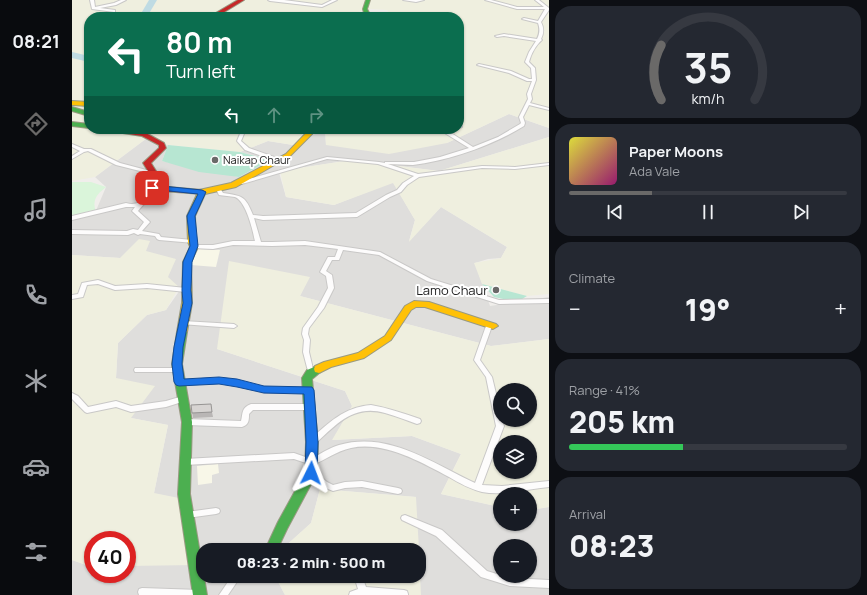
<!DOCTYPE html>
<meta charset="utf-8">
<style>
:root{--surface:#171b24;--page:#242831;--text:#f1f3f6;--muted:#9ea1a6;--line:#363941;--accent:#6a6968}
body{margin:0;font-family:Manrope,sans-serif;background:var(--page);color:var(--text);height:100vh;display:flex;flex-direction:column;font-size:15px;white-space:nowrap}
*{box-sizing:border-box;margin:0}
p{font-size:13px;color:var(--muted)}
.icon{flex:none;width:22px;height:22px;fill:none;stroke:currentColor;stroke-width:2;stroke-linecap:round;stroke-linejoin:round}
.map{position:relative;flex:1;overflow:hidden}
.drawer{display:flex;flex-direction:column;gap:6px;padding:6px;background:#0d0f14;width:318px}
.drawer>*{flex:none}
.guide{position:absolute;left:12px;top:12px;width:380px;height:122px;border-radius:16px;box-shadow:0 1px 3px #0004;background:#0b6e4f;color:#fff;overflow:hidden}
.controls{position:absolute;left:421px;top:383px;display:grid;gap:8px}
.controls a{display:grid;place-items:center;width:44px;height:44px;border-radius:50%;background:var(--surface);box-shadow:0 1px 3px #0004;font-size:20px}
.speed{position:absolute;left:12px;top:531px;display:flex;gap:8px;font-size:20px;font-weight:700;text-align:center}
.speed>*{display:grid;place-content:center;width:52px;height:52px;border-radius:50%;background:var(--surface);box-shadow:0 1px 3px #0004;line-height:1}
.speed .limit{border:6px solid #d22;background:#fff;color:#111}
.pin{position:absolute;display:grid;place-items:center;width:34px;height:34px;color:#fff;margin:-17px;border-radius:8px;box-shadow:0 2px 6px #0006}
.me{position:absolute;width:44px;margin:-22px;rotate:3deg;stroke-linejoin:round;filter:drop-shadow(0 0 3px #0008)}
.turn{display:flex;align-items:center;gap:14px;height:84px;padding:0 16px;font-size:18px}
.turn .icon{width:52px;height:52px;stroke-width:2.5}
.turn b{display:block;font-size:28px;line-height:34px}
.lanes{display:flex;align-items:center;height:38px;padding:0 16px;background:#0003;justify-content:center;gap:20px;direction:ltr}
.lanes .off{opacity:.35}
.big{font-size:30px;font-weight:800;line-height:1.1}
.drawer .widget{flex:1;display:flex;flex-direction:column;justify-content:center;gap:6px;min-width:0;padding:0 14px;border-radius:16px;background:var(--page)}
.drawer .dial{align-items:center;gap:0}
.dial svg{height:104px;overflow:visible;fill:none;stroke:var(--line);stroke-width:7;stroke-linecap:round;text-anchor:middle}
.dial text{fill:var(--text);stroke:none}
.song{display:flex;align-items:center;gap:12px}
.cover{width:48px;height:48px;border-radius:6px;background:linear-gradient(135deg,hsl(60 70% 55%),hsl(320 70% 35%))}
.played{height:4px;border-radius:2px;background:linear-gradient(90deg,var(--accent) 30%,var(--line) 30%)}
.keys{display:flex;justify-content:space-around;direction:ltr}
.heat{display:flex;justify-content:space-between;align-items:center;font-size:22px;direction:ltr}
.charge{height:6px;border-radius:3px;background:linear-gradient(90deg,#34c759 41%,var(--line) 0)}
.trip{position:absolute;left:124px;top:543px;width:230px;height:40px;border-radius:16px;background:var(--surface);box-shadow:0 1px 3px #0004;font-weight:800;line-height:40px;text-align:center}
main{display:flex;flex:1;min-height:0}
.tab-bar{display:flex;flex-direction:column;width:72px;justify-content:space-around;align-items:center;background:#090b0e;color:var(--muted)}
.tab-bar .icon{width:28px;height:28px}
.tab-bar .active{color:var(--accent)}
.tab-bar b{font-size:18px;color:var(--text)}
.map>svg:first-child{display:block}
.residential{fill:#dfdedc;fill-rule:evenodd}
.education{fill:#f8f7e8}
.farmland{fill:#efefdf;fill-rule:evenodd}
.park{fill:#daf5da}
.pitch{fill:#b7e6d2}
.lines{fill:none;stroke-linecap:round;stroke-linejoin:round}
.river{fill:#bfdbe3;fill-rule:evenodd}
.street-casing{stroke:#c9c8c7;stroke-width:2}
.fast-casing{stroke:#999a82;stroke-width:2}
.slow-casing{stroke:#999a82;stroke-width:2}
.jam-casing{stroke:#999a82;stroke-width:2}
.street{fill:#fdfcfc;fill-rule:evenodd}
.fast{fill:#4caf50;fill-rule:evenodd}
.slow{fill:#ffc107;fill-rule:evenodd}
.jam{fill:#c62828;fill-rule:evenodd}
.wall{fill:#b9b6b5}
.building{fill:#d7d4d2;stroke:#969493}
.route{fill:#1a73e8;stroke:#114b97}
.poi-dot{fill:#6a6968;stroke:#fff;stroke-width:1.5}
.labels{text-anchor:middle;stroke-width:4;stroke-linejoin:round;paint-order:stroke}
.far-poi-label{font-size:11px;fill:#222;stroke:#fff;text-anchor:start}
.poi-label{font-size:13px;fill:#222;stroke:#fff;text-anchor:end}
</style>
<main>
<nav class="tab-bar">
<b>08:21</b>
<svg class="icon active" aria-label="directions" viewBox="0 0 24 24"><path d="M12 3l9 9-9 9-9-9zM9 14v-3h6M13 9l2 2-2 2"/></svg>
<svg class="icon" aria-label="music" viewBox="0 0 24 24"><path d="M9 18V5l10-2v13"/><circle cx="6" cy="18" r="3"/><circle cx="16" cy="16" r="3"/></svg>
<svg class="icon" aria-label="phone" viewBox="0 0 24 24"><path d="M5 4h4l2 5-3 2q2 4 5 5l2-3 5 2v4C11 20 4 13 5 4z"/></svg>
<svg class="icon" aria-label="climate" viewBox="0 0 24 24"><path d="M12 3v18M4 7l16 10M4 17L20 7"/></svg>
<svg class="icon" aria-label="car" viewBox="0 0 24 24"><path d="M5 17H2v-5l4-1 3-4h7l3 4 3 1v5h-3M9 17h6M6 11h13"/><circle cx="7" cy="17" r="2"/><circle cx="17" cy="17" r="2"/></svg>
<svg class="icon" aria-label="filters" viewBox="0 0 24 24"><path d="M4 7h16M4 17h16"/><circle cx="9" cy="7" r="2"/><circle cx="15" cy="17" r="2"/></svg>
</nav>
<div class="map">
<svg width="477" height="595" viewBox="0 0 477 595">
<rect width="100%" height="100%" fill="#f0eeeb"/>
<path class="residential" d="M437 114 477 128V137L367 171 279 160 208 171 206 169 214 197 262 205 321 182 343 220 337 241 369 207 435 247 429 258 416 259 403 263 418 306 477 297V339L419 346 228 296 237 277 145 349 273 391 280 406 261 440 340 436 389 454 369 494 428 507V524H458V510L477 507V595H346L347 550H338L344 497 248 489 239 523 209 550H131V576H203L213 595H0V560L21 567V574H55V566L82 493 96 425 59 418 44 378 46 343 75 315 94 310 108 290 48 258 0 255V215L23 213 34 187 23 177 75 138 96 145 90 161 167 177 198 160 168 152 196 141 221 145 253 129 254 145 375 143ZM428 546H458V576H428Z"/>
<g class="education">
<polygon points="126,249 148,250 144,267 119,265"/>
<polygon points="146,464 147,473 140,475 140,483 126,485 125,466"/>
</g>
<g class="farmland">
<polygon points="0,0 477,0 477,128 437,114 375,143 317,154 254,145 253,129 387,129 387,17 322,17 315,10 299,9 288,11 285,17 17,17 17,129 251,129 221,145 196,141 168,152 96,145 75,138 23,177 0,181"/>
<polygon points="477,137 477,294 455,296 410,284 402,263 429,258 435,247 369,207 337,242 343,220 321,183 262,205 214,197 208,171 279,160 367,171"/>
<polygon points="67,239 78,241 74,251 104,259 96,277 107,287 94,310 75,315 46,343 44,378 83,386 59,418 96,425 82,493 107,498 123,565 55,566 55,540 21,540 21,567 19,567 0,560 0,255 48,258"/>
<path d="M157 261 238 277 228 296 419 346 477 339V507L458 510V494H428V507L369 494 389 454 340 436 260 440 280 406 273 391 145 349ZM428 390H458V420H428ZM428 442H458V472H428Z"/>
<polygon points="248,489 344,497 347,550 209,550 239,523"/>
<polygon points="347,555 349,595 213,595 203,576 347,576"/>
</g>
<path class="park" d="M0 182H19L34 187C24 195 20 200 24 212L0 215Z"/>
<g class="pitch">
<polygon points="96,145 168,152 198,160 167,177 127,172 90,161"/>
<polygon points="410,284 455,296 445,302 422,297"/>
</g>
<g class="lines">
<g class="river">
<polygon points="77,0 85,0 75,17 67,17"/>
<polygon points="0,52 17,56 17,62 0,58"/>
</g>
<defs>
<g id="street">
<polygon points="18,0 22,0 23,7 42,3 49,0 54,0 44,5 28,8 43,10 43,12 42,12 20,9"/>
<polygon points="196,0 212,0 250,5 260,0 265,0 250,7 198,1"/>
<polygon points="331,0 352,0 344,2"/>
<path d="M413 0H419L445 7H472L463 0H467L477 8V10L469 22C472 28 472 33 469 39L470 40C464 45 459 54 457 62L463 68 464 80 459 94 460 99 458 103 477 108V110L457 105 451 117 453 123 452 126C422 145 376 161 341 165 332 165 324 164 316 164L346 174 410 166 443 167 477 163V165L443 169 410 168 347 177 335 185 329 192 318 197 285 217 191 220 182 218 189 242H200L233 241 308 252 359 279 427 300 477 299V303L427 304 355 281 307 255 271 250 267 260H260L254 271 260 275 262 288 252 308 237 328 236 334 238 340 237 352 242 373 241 375H237L231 352 232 340 230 334 231 328 246 307 256 288 254 276 248 272 256 257H263L266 249 233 245 200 246 161 245 141 249 120 248 119 247 122 245H141L161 241H183C181 231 174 201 163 197 158 196 152 196 147 195L144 189V188H148L151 193C170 196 173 195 181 215L191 216 284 213 314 195 325 190 331 183 342 176 306 164 255 159 170 184H168L166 183V182L255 157 307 162 313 163V162H342L368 157 397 148 371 132V130L374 129H379L376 131 401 147 426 137 448 124 449 123 447 117 456 99 455 94 460 81H455L437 73 405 65 407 64 439 71 457 79H460L459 68 453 62 457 52 464 41 432 36 425 37 423 36 432 34 465 39C468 33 468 29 466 23L450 19 452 18 466 21 473 9H445Z"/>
<polygon points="387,126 390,126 390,127 387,128"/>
<polygon points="170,129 174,129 169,141 177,148 208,159 208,161 204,161 173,150 165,141"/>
<polygon points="0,144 12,149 19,149 48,163 82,172 82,173 80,174 44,165 16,151 12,152 0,159 0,156 8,151 0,147"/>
<path d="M84 188H88V189C81 197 72 203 66 211L78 222 70 231 87 234 89 237 120 240 122 241 123 242 122 243 87 240 85 239 83 236 68 234 66 235 62 233 56 235 0 234V230L55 231 61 229 66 230 72 222 60 211 63 207H54L0 220V216L54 203C68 207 75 197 84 188Z"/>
<polygon points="26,280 43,286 75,284 114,288 117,290 114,292 75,288 43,290 26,284 15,285 11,297 0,299 0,295 6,294 10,283"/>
<polygon points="111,321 162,324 165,326 162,328 109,324 108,323"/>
<path d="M417 324 420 326 408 360 420 377 428 410V420H430L432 426 410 485 430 486 477 481V487C455 489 432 496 410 492 398 489 387 483 377 477 348 462 313 441 279 448 264 451 254 460 240 465L222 459 113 465 110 464 109 462 110 460 113 459 222 453 239 459C248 454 257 448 267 445 317 431 360 463 403 483L424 426 414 377 402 360 414 326Z"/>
<polygon points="63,368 108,368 109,370 108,372 63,372 62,370"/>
<polygon points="157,379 192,387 237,387 239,388 240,390 239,392 237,393 192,393 157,383 107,384 105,384 104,382 105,380 107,380"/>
<polygon points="0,393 6,396 16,407 44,401 59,406 94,401 111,396 113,397 114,399 113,401 94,407 59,412 44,407 15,413 13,412 0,399"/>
<path d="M179 404H237L239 405 241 407 239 409 237 410H181L177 414C177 420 177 425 170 427L115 425 112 424 111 422 112 420 115 419 169 421C171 413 169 408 179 404Z"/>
<path d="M299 405C316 408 331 413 348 419L349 421 348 423 345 424C334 420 324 416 313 413 281 404 264 425 243 444L240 445 237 444 236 442 237 440C257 423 272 407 299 405Z"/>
<polygon points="239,470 242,471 255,482 261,485 273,482 290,481 326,488 329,489 330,491 329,493 326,494 290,487 273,488 261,491 249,486 236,475 235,473 236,471"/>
<polygon points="144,508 147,509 148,511 147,513 144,514 115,518 112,517 111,515 112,513 115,512"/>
<polygon points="333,515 370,530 415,571 428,575 428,576 438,578 477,580 477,588 438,586 409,577 364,536 330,520 329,518 330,516"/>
<polygon points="160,576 169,576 156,595 147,595"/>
<polygon points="282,576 290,576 294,587 332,590 335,591 336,594 336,595 277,595 278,592 286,589"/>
<polygon points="70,588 128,590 131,591 132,594 132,595 67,595 66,592 67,589"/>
</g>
<g id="fast">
<polygon points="294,0 298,0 295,9 299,17 293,17 291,9"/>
<polygon points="0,107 17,112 17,116 0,111"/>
<polygon points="0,122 17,124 17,128 0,126"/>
<polygon points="110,329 115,332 110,364 120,422 118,494 135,595 121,595 106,494 110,422 100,364 105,332"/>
<polygon points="247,365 251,366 252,369 240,379 246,442 245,473 215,529 205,550 193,550 206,522 233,473 234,442 230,378 235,370"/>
</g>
<g id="slow">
<polygon points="0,101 17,102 17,106 0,105"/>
<polygon points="238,129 245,129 218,156 164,187 133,194 123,216 124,242 126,247 119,262 120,303 115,332 110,335 107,334 105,332 110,303 111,262 118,247 116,242 115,216 126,192 127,190 159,183 214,154"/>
<polygon points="342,301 357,302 424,324 426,326 421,329 353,307 344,307 339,310 319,340 292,358 259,367 247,373 243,372 242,369 243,366 252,362 286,353 313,336 333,306"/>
</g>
<g id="jam">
<polygon points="166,0 172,0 144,17 137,17"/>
<polygon points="35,129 52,129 72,132 92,143 94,148 79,163 89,179 85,186 130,190 134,192 130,194 77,190 76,188 81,179 71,163 87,148 87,145 70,136 38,131"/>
</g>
</defs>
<use href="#street" class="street-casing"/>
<use href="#fast" class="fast-casing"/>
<use href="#slow" class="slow-casing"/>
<use href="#jam" class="jam-casing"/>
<use href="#street" class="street"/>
<use href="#fast" class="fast"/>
<use href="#slow" class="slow"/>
<use href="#jam" class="jam"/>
</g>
<polygon class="wall" points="119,405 140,412 141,417 121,418"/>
<polygon class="building" points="139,404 140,412 120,413 119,405"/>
<polygon class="route" points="80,185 130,190 134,192 123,216 126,246 120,262 119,290 120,303 111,347 110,364 112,379 147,377 165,379 192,386 240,387 242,390 246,442 245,473 243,477 239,478 235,477 233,473 234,442 232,394 192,393 165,387 147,384 107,386 104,385 102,382 100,364 102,347 111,303 110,290 111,262 118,246 115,216 126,194 78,189 77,188"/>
<g class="poi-dot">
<circle cx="143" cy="160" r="4"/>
<circle cx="424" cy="290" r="4"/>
</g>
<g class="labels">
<g class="far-poi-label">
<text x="151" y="164">Naikap Chaur</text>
</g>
<g class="poi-label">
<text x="416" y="295">Lamo Chaur</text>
</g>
</g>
</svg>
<div class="controls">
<a><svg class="icon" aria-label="search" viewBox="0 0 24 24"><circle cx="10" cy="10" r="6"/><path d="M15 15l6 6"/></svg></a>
<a><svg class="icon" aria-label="layers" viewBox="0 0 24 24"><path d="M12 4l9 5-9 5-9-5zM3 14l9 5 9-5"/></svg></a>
<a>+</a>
<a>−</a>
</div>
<div class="speed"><div class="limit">40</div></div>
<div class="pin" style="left:80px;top:188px;background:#d93025"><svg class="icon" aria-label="arrive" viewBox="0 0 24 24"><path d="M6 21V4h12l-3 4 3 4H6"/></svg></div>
<svg class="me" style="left:239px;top:473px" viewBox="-20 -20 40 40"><path d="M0-17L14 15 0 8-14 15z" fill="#1a73e8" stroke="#fff" stroke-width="4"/></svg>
<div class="trip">08:23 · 2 min · 500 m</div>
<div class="guide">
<div class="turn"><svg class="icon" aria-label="left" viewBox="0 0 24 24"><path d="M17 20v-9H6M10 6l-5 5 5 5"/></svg><div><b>80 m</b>Turn left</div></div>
<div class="lanes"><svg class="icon" aria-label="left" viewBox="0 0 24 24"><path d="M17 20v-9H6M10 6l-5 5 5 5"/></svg><svg class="icon off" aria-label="ahead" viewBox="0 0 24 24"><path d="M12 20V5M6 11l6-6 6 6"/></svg><svg class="icon off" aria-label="right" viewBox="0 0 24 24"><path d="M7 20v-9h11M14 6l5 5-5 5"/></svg></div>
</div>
</div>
<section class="drawer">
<div class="widget dial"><svg viewBox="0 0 100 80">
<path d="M14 69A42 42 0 1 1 86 69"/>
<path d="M14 69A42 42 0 0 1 14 27" stroke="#6a6968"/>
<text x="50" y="56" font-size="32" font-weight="700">35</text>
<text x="50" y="72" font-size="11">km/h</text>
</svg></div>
<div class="widget">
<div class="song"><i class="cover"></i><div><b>Paper Moons</b><p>Ada Vale</p></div></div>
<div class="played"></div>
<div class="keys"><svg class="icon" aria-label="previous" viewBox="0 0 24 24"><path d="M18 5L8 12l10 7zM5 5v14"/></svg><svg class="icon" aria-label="pause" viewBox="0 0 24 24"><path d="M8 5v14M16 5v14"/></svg><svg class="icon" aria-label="next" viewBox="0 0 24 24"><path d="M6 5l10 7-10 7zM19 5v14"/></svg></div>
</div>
<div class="widget"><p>Climate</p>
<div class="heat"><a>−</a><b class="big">19°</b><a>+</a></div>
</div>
<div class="widget"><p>Range · 41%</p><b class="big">205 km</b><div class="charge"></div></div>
<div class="widget"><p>Arrival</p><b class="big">08:23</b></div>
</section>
</main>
